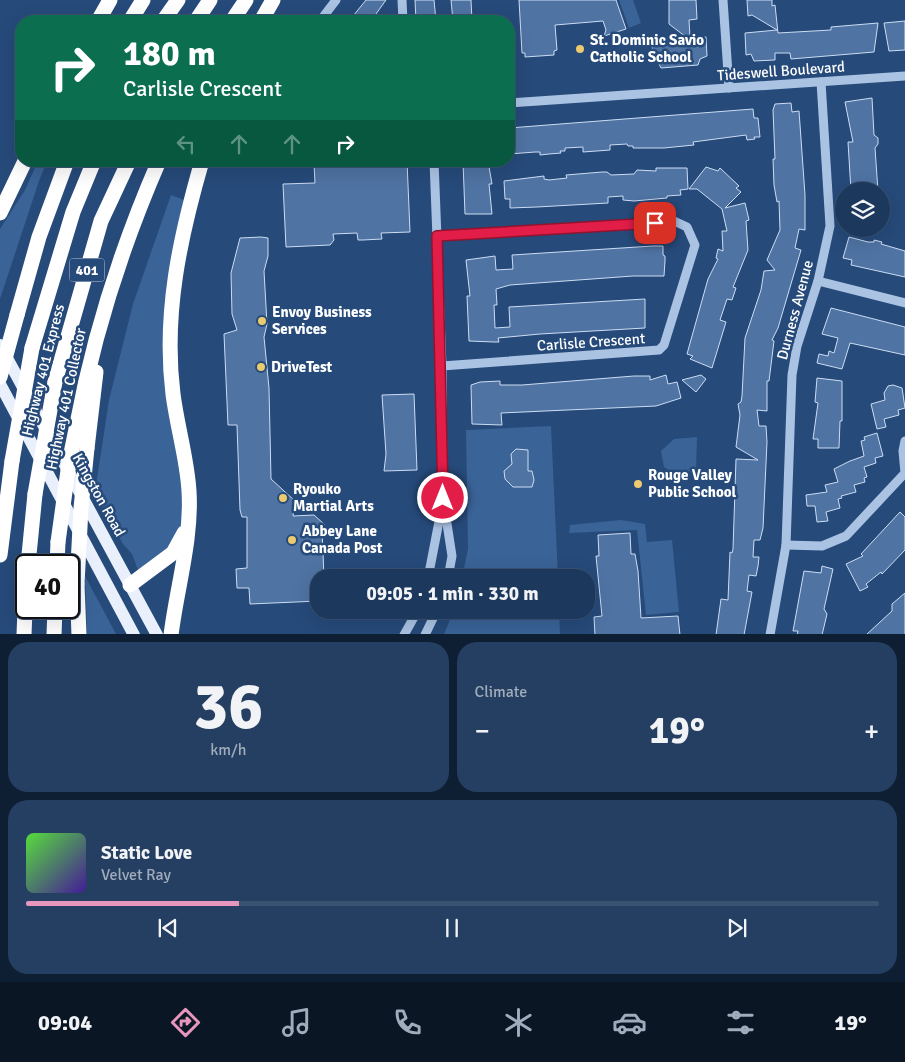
<!DOCTYPE html>
<meta charset="utf-8">
<style>
:root{--surface:#1c385c;--page:#253f62;--text:#f1f3f6;--muted:#a0acbb;--line:#3a5272;--accent:#e797bd}
body{margin:0;font-family:Signika,sans-serif;background:var(--page);color:var(--text);height:100vh;display:flex;flex-direction:column;font-size:19px;white-space:nowrap}
*{box-sizing:border-box;margin:0}
p{font-size:16px;color:var(--muted)}
.icon{flex:none;width:28px;height:28px;fill:none;stroke:currentColor;stroke-width:2;stroke-linecap:round;stroke-linejoin:round}
.map{position:relative;height:634px;overflow:hidden}
.panel{display:flex;flex-direction:column;gap:8px;padding:8px;background:#0f1f33;flex:1}
.panel>*{flex:none}
.top-card{position:absolute;left:15px;top:15px;width:500px;height:152px;border-radius:20px;box-shadow:0 5px 20px #0002,0 0 0 1px var(--line);background:#0b6e4f;color:#fff;overflow:hidden}
.tools{position:absolute;left:835px;top:182px;display:grid;gap:10px}
.tools a{display:grid;place-items:center;width:55px;height:55px;border-radius:50%;background:var(--surface);box-shadow:0 5px 20px #0002,0 0 0 1px var(--line);font-size:25px}
.speed{position:absolute;left:15px;top:554px;display:flex;gap:10px;font-size:25px;font-weight:700;text-align:center}
.speed>*{display:grid;place-content:center;width:65px;height:65px;border-radius:50%;background:var(--surface);box-shadow:0 5px 20px #0002,0 0 0 1px var(--line);line-height:1}
.speed .limit{border:2px solid #111;border-radius:8px;background:#fff;color:#111}
.pin{position:absolute;display:grid;place-items:center;width:42px;height:42px;color:#fff;margin:-21px;border-radius:10px;box-shadow:0 2px 8px #0006}
.me{position:absolute;width:55px;margin:-28px;rotate:0deg;stroke-linejoin:round;filter:drop-shadow(0 0 4px #0008)}
.turn{display:flex;align-items:center;gap:18px;height:105px;padding:0 25px;font-size:22px}
.turn .icon{width:65px;height:65px;stroke-width:2.5}
.turn b{display:block;font-size:35px;line-height:42px}
.lanes{display:flex;align-items:center;height:48px;padding:0 25px;background:#0003;justify-content:center;gap:25px;direction:ltr}
.lanes .off{opacity:.35}
.big{font-size:38px;font-weight:700;line-height:1.1}
.panel .card{flex:1;display:flex;flex-direction:column;justify-content:center;gap:8px;min-width:0;padding:0 18px;border-radius:20px;background:var(--page)}
.panel .dial{align-items:center;gap:0}
.dial b{font-size:65px;line-height:1}
.song{display:flex;align-items:center;gap:15px}
.cover{width:60px;height:60px;border-radius:8px;background:linear-gradient(135deg,hsl(110 70% 55%),hsl(260 70% 35%))}
.played{height:5px;border-radius:2px;background:linear-gradient(90deg,var(--accent) 25%,var(--line) 25%)}
.keys{display:flex;justify-content:space-around;direction:ltr}
.heat{display:flex;justify-content:space-between;align-items:center;font-size:28px;direction:ltr}
.panel .tiles{flex:1;display:grid;gap:8px;grid-template-columns:1fr 1fr}
.card:last-child{grid-column:span 2}
.trip{position:absolute;left:310px;top:569px;width:285px;height:50px;border-radius:20px;background:var(--surface);box-shadow:0 5px 20px #0002,0 0 0 1px var(--line);font-weight:700;line-height:50px;text-align:center}
.menu{display:flex;height:80px;justify-content:space-around;align-items:center;background:#0b1625;color:var(--muted)}
.menu .icon{width:35px;height:35px}
.menu .selected{color:var(--accent)}
.menu b{font-size:22px;color:var(--text)}
.map>svg:first-child{display:block}
.green{fill:#3a6397}
.building{fill:#4f73a3;stroke:#ccddf3}
.lines{fill:none;stroke-linecap:round;stroke-linejoin:round}
.minor{stroke:#aac3e3;stroke-width:9}
.major{stroke:#e9f0fc;stroke-width:12}
.highway{stroke:#fff;stroke-width:15}
.highway-bridge{stroke:#fff;stroke-width:15}
.route-casing{stroke:#92132f;stroke-width:12}
.route{stroke:#e11d48;stroke-width:9}
.poi-dot{fill:#ecca6f;stroke:#264a7a;stroke-width:2}
.labels{text-anchor:middle;stroke-width:5;stroke-linejoin:round;paint-order:stroke}
.shield{fill:#264a7a;stroke:#bec9d7;stroke-width:1}
.shield-label{font-size:14px;font-weight:bold;fill:#fff}
.poi-label{font-size:15px;font-weight:bold;fill:#fff;stroke:#264a7a;text-anchor:start}
.street-label{font-size:15px;fill:#fff;stroke:#264a7a}
</style>
<div class="map">
<svg width="905" height="635" viewBox="0 0 905 635">
<rect width="100%" height="100%" fill="#264a7a"/>
<g class="green">
<polygon points="619,0 633,0 641,23 629,28"/>
<polygon points="38,161 47,161 39,181 0,299 0,229 25,190"/>
<polygon points="171,195 184,200 169,280 164,375 182,491 182,523 177,540 160,559 138,570 132,554 123,544 95,492 109,400 133,304"/>
<polygon points="551,426 558,577 462,578 468,549 466,430"/>
<path d="M697 437 696 469C683 477 676 475 664 467L661 451 674 439Z"/>
<polygon points="621,520 645,524 647,542 672,540 679,612 646,615 637,530 569,533 570,525"/>
<polygon points="85,576 116,634 87,634"/>
<polygon points="454,610 559,610 560,634 444,634"/>
</g>
<g class="building">
<polygon points="366,0 386,0 371,21 349,21"/>
<polygon points="415,0 434,0 436,21 416,21"/>
<polygon points="451,0 471,0 472,21 453,21"/>
<polygon points="519,0 616,0 626,29 604,36 606,30 603,21 555,25 557,50 554,51 554,55 525,57 525,53 522,53"/>
<polygon points="669,0 696,0 697,19 689,20 690,37 706,37 707,56 700,59 698,65 661,68 658,62 653,62 652,41 666,39 699,47 669,24"/>
<polygon points="747,0 772,0 772,6 775,5 778,33 831,30 831,27 878,23 874,52 791,59 790,53 775,53 775,60 754,61 751,54 746,55 745,33 777,30 752,15 748,16"/>
<polygon points="905,21 905,50 889,51 884,23"/>
<polygon points="872,98 874,135 878,138 878,144 875,148 878,191 851,191 848,142 853,142 845,102"/>
<polygon points="791,103 792,112 799,111 805,195 805,230 799,229 795,248 801,250 778,328 772,340 774,341 769,381 767,381 767,411 757,410 759,426 766,426 767,442 763,528 760,540 754,540 753,557 759,557 758,566 756,576 749,575 747,591 752,592 744,635 716,635 721,599 728,600 730,552 732,553 733,549 736,459 758,460 736,447 740,415 738,404 741,402 742,396 745,338 761,290 764,271 775,270 767,260 780,230 779,201 777,202 774,185 773,159 775,159 773,110 775,104"/>
<polygon points="753,109 754,118 758,118 760,137 754,137 755,139 747,140 746,135 693,142 694,145 664,148 633,148 633,146 628,146 627,144 610,145 610,150 583,152 583,147 565,148 565,151 560,151 561,153 549,154 540,155 540,152 535,152 509,154 509,128"/>
<polygon points="407,161 410,232 381,233 382,239 363,240 358,240 357,233 333,234 334,240 330,245 286,247 283,184 315,183 314,164"/>
<polygon points="488,161 492,184 489,184 492,214 465,214 463,162"/>
<polygon points="706,167 718,171 720,168 739,186 736,188 741,192 725,208 745,203 749,220 746,221 748,250 733,287 736,288 732,300 727,299 720,320 726,322 712,368 690,359 693,356 687,354 708,279 718,259 716,258 718,249 723,251 722,231 727,231 722,209 697,189 689,189"/>
<polygon points="656,168 687,168 688,189 680,190 681,195 667,196 667,198 634,201 623,200 623,196 608,197 608,203 537,207 510,208 510,199 505,199 504,181 544,176 544,179 549,180 567,178 566,175 602,172 607,172 611,175 634,174 637,170 656,171"/>
<polygon points="261,237 268,238 268,256 264,271 267,324 264,337 269,388 271,479 295,501 293,516 314,515 325,525 322,528 324,578 319,578 319,601 250,604 249,588 237,588 236,569 247,568 247,517 242,517 240,510 237,425 228,425 224,334 237,330 232,314 231,273 240,238"/>
<polygon points="849,237 868,242 874,242 874,240 882,242 881,244 905,251 905,277 851,265 852,260 843,258"/>
<polygon points="653,246 663,246 663,255 665,256 665,261 664,276 633,276 510,285 496,289 497,305 494,305 495,328 510,327 509,307 645,299 645,328 540,334 498,338 499,342 494,342 469,341 467,296 470,296 466,260 495,256 496,270 513,269 512,255"/>
<polygon points="831,308 905,327 905,355 850,343 842,369 817,363 819,354 828,356 829,351 834,353 838,338 822,334"/>
<polygon points="666,375 668,384 677,382 681,398 656,406 501,413 502,425 472,424 471,385 480,382 500,381 500,385 522,385 634,376 650,376 650,380"/>
<polygon points="701,375 706,379 696,392 682,380"/>
<polygon points="817,378 842,381 842,421 840,421 839,448 818,448 818,439 813,439 818,403 815,402"/>
<polygon points="893,385 902,388 905,408 898,410 899,415 884,419 886,427 877,429 871,404 885,400 884,393 888,386"/>
<polygon points="414,394 417,470 384,471 386,454 382,395"/>
<polygon points="877,433 883,456 875,458 876,463 864,467 867,477 864,478 865,482 854,485 856,492 841,496 842,498 838,499 840,508 826,512 828,521 817,522 815,506 807,506 806,495 827,492 825,485 838,482 834,469 850,461 864,456 861,441 865,440 864,437"/>
<polygon points="516,449 528,450 528,471 532,471 534,480 532,487 513,487 505,479 504,471 512,464 511,454"/>
<polygon points="900,512 905,517 905,550 882,574 881,572 866,584 868,587 860,591 846,564 863,556 861,554"/>
<polygon points="630,533 631,554 635,554 638,571 641,618 678,616 680,635 595,635 594,617 602,616 596,556 599,556 598,535"/>
<polygon points="822,566 833,569 824,609 827,614 822,635 797,635 798,631 793,631 804,571 821,573"/>
<polygon points="905,593 905,635 866,635 892,611 892,604"/>
</g>
<g class="lines">
<g class="minor">
<polyline points="402,0 403,21"/>
<polyline points="723,0 729,88"/>
<polyline points="320,21 336,0"/>
<polyline points="509,103 905,76"/>
<polyline points="434,161 442,366 443,498 452,556 448,578"/>
<polyline points="437,236 674,221 687,227 695,245 664,345 659,350 442,366"/>
<polyline points="818,281 905,303"/>
<polyline points="786,545 822,546 846,536 905,473 903,451 905,441"/>
<polyline points="428,578 442,506"/>
<polyline points="404,635 418,610"/>
<polyline points="425,635 437,610"/>
<polyline points="770,635 786,545 792,375 797,346 818,281 830,226 821,82"/>
</g>
<g class="major">
<polyline points="0,345 157,635"/>
<polyline points="0,384 134,635"/>
</g>
<g class="highway">
<polyline points="98,21 110,0"/>
<polyline points="130,21 143,0"/>
<polyline points="163,21 178,0"/>
<polyline points="196,21 210,0"/>
<polyline points="232,21 246,0"/>
<polyline points="261,21 273,0"/>
<polyline points="0,213 25,161"/>
<polyline points="17,315 39,237 67,161"/>
<polyline points="32,348 73,212 94,161"/>
<polyline points="55,382 101,221 129,161"/>
<path d="M77 424C94 333 122 246 159 161"/>
<polyline points="87,448 96,372"/>
<polyline points="0,555 12,461"/>
<polyline points="28,565 35,494"/>
<polyline points="57,565 58,542"/>
<polyline points="77,584 79,635"/>
<polyline points="130,585 173,553 184,533"/>
<polyline points="24,635 26,585"/>
<polyline points="54,635 55,608"/>
<path d="M171 635C177 587 192 539 189 491 187 458 177 426 173 394 163 314 180 237 202 161"/>
</g>
<g class="highway-bridge">
<polyline points="0,377 17,315"/>
<polyline points="12,461 32,348"/>
<polyline points="35,494 55,382"/>
<polyline points="58,542 69,463 77,424"/>
<polyline points="77,584 81,508 87,448"/>
</g>
</g>
<g class="lines">
<defs>
<polyline id="route" points="443,498 437,236 655,223"/>
</defs>
<use href="#route" class="route-casing"/>
<use href="#route" class="route"/>
</g>
<g class="poi-dot">
<circle cx="580" cy="49" r="5"/>
<circle cx="262" cy="321" r="5"/>
<circle cx="261" cy="367" r="5"/>
<circle cx="638" cy="484" r="5"/>
<circle cx="283" cy="498" r="5"/>
<circle cx="292" cy="540" r="5"/>
</g>
<g class="labels">
<rect class="shield" x="69.5" y="258.5" width="35" height="23" rx="4"/>
<g class="shield-label">
<text x="87" y="275">401</text>
</g>
<g class="poi-label">
<text x="590" y="45">St. Dominic Savio<tspan x="590" dy="17">Catholic School</tspan></text>
<text x="272" y="317">Envoy Business<tspan x="272" dy="17">Services</tspan></text>
<text x="271" y="372">DriveTest</text>
<text x="648" y="480">Rouge Valley<tspan x="648" dy="17">Public School</tspan></text>
<text x="293" y="494">Ryouko<tspan x="293" dy="17">Martial Arts</tspan></text>
<text x="302" y="536">Abbey Lane<tspan x="302" dy="17">Canada Post</tspan></text>
</g>
<g class="street-label">
<text transform="translate(781 71) rotate(-4)" y="5">Tideswell Boulevard</text>
<text transform="translate(795 310) rotate(-75)" y="5">Durness Avenue</text>
<text transform="translate(591 342) rotate(-4)" y="5">Carlisle Crescent</text>
<text transform="translate(43 370) rotate(-76)" y="5">Highway 401 Express</text>
<text transform="translate(66 399) rotate(-78)" y="5">Highway 401 Collector</text>
<text transform="translate(99 495) rotate(61)" y="5">Kingston Road</text>
</g>
</g>
</svg>
<div class="tools">
<a><svg class="icon" aria-label="layers" viewBox="0 0 24 24"><path d="M12 4l9 5-9 5-9-5zM3 14l9 5 9-5"/></svg></a>
</div>
<div class="speed"><div class="limit">40</div></div>
<div class="pin" style="left:655px;top:223px;background:#d93025"><svg class="icon" aria-label="arrive" viewBox="0 0 24 24"><path d="M6 21V4h12l-3 4 3 4H6"/></svg></div>
<svg class="me" style="left:443px;top:498px" viewBox="-20 -20 40 40"><circle r="17" fill="#e11d48" stroke="#fff" stroke-width="3"/><path d="M0-11L8 9 0 5-8 9z" fill="#fff"/></svg>
<div class="trip">09:05 · 1 min · 330 m</div>
<div class="top-card">
<div class="turn"><svg class="icon" aria-label="right" viewBox="0 0 24 24"><path d="M7 20v-9h11M14 6l5 5-5 5"/></svg><div><b>180 m</b>Carlisle Crescent</div></div>
<div class="lanes"><svg class="icon off" aria-label="left" viewBox="0 0 24 24"><path d="M17 20v-9H6M10 6l-5 5 5 5"/></svg><svg class="icon off" aria-label="ahead" viewBox="0 0 24 24"><path d="M12 20V5M6 11l6-6 6 6"/></svg><svg class="icon off" aria-label="ahead" viewBox="0 0 24 24"><path d="M12 20V5M6 11l6-6 6 6"/></svg><svg class="icon" aria-label="right" viewBox="0 0 24 24"><path d="M7 20v-9h11M14 6l5 5-5 5"/></svg></div>
</div>
</div>
<section class="panel">
<div class="tiles">
<div class="card dial"><b>36</b><p>km/h</p></div>
<div class="card"><p>Climate</p>
<div class="heat"><a>−</a><b class="big">19°</b><a>+</a></div>
</div>
<div class="card">
<div class="song"><i class="cover"></i><div><b>Static Love</b><p>Velvet Ray</p></div></div>
<div class="played"></div>
<div class="keys"><svg class="icon" aria-label="previous" viewBox="0 0 24 24"><path d="M18 5L8 12l10 7zM5 5v14"/></svg><svg class="icon" aria-label="pause" viewBox="0 0 24 24"><path d="M8 5v14M16 5v14"/></svg><svg class="icon" aria-label="next" viewBox="0 0 24 24"><path d="M6 5l10 7-10 7zM19 5v14"/></svg></div>
</div>
</div>
</section>
<nav class="menu">
<b>09:04</b>
<svg class="icon selected" aria-label="directions" viewBox="0 0 24 24"><path d="M12 3l9 9-9 9-9-9zM9 14v-3h6M13 9l2 2-2 2"/></svg>
<svg class="icon" aria-label="music" viewBox="0 0 24 24"><path d="M9 18V5l10-2v13"/><circle cx="6" cy="18" r="3"/><circle cx="16" cy="16" r="3"/></svg>
<svg class="icon" aria-label="phone" viewBox="0 0 24 24"><path d="M5 4h4l2 5-3 2q2 4 5 5l2-3 5 2v4C11 20 4 13 5 4z"/></svg>
<svg class="icon" aria-label="climate" viewBox="0 0 24 24"><path d="M12 3v18M4 7l16 10M4 17L20 7"/></svg>
<svg class="icon" aria-label="car" viewBox="0 0 24 24"><path d="M5 17H2v-5l4-1 3-4h7l3 4 3 1v5h-3M9 17h6M6 11h13"/><circle cx="7" cy="17" r="2"/><circle cx="17" cy="17" r="2"/></svg>
<svg class="icon" aria-label="filters" viewBox="0 0 24 24"><path d="M4 7h16M4 17h16"/><circle cx="9" cy="7" r="2"/><circle cx="15" cy="17" r="2"/></svg>
<b>19°</b>
</nav>
